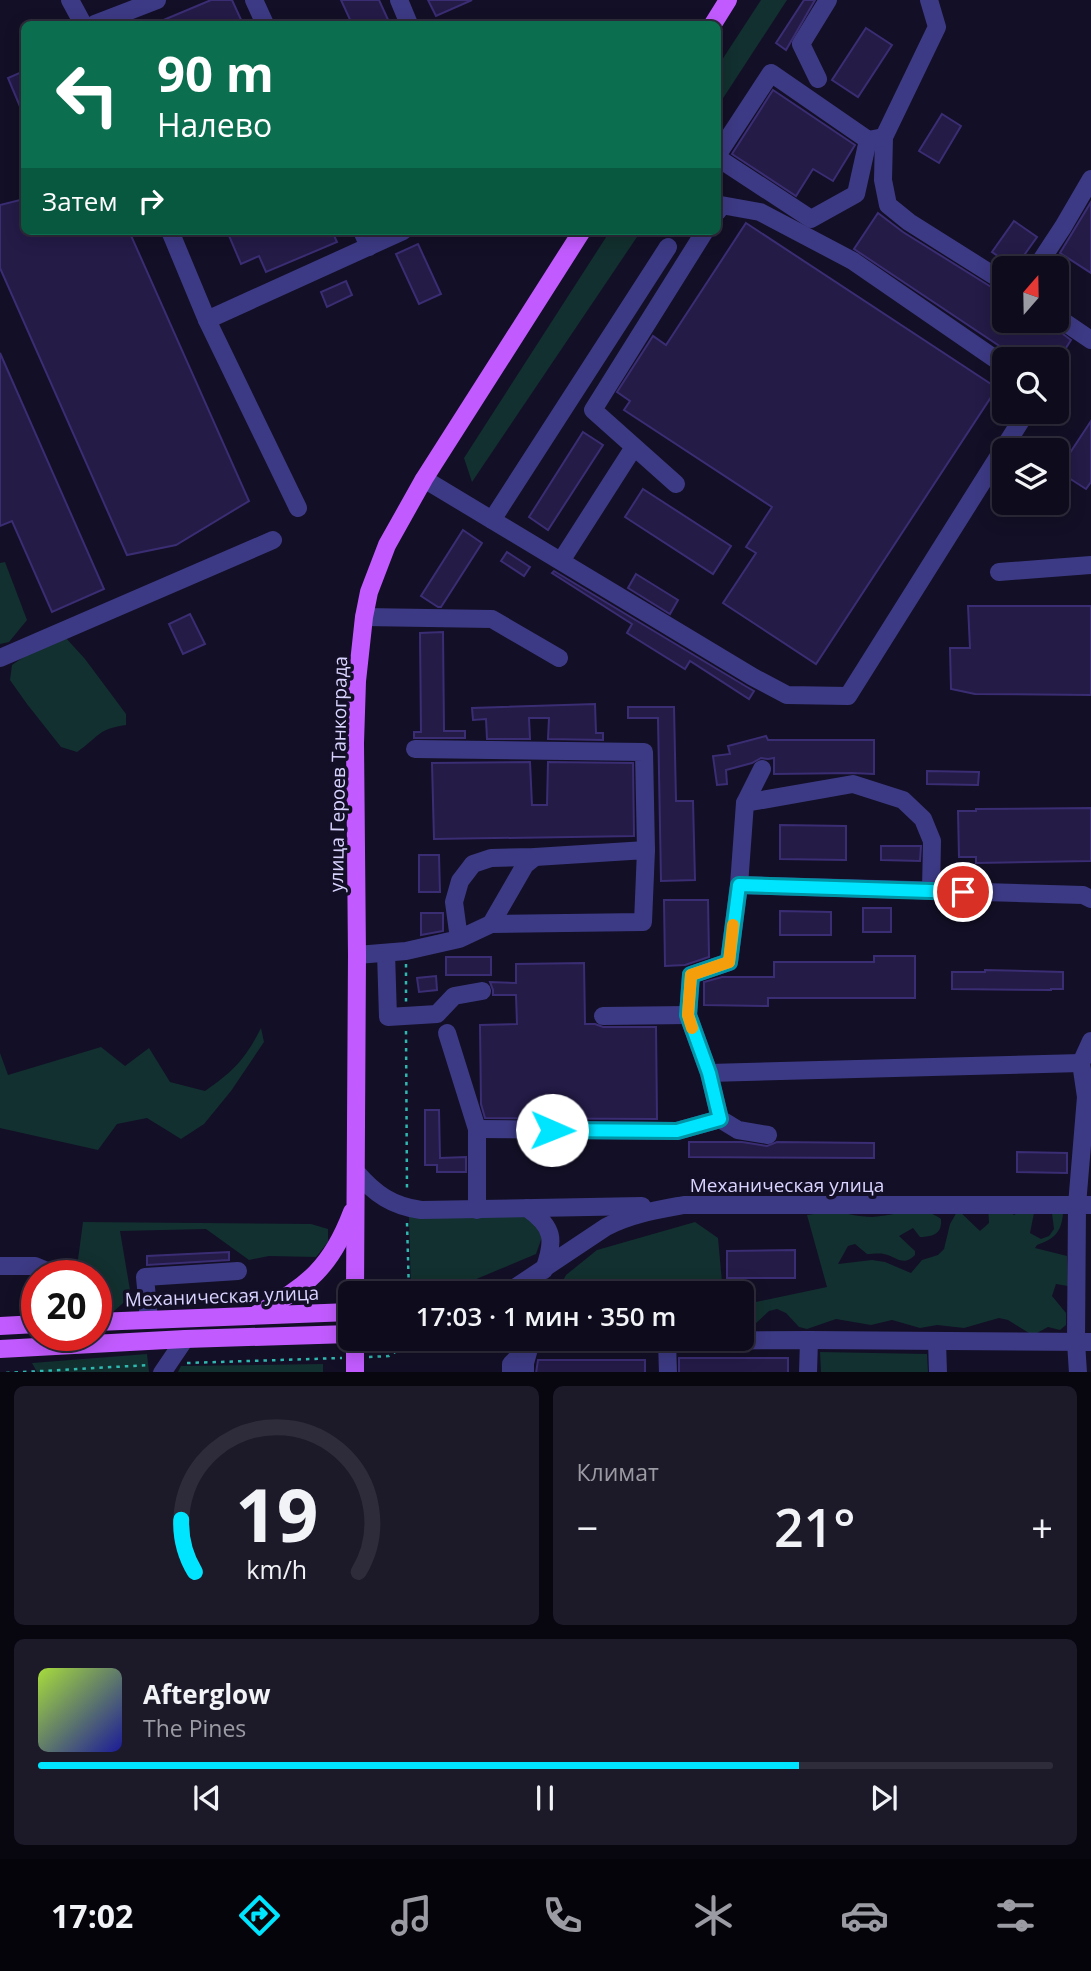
<!DOCTYPE html>
<html lang="ru">
<meta charset="utf-8">
<style>
:root{--surface:#0e0b1c;--page:#1c1929;--text:#f1f3f6;--muted:#9b9ba3;--line:#2e2b3b;--accent:#00e5ff}
body{margin:0;font-family:"Open Sans",sans-serif;background:var(--page);color:var(--text);height:100vh;display:flex;flex-direction:column;font-size:26px;white-space:nowrap}
*{box-sizing:border-box;margin:0}
p{font-size:23px;color:var(--muted)}
.icon{flex:none;width:38px;height:38px;fill:none;stroke:currentColor;stroke-width:2;stroke-linecap:round;stroke-linejoin:round}
.map{position:relative;height:1372px;overflow:hidden}
.drawer{display:flex;flex-direction:column;gap:14px;padding:14px;background:#08060f;flex:1}
.drawer>*{flex:none}
.banner{position:absolute;left:21px;top:21px;width:700px;height:214px;border-radius:10px;box-shadow:0 4px 18px #0003,0 0 0 2px var(--line);background:#0b6e4f;color:#fff;overflow:hidden}
.needle{width:46px;rotate:20deg}
.fabs{position:absolute;left:992px;top:256px;display:grid;gap:14px}
.fabs a{display:grid;place-items:center;width:77px;height:77px;border-radius:10px;background:var(--surface);box-shadow:0 4px 18px #0003,0 0 0 2px var(--line);font-size:35px}
.speed{position:absolute;left:21px;top:1260px;display:flex;gap:14px;font-size:35px;font-weight:700;text-align:center}
.speed>*{display:grid;place-content:center;width:91px;height:91px;border-radius:50%;background:var(--surface);box-shadow:0 4px 18px #0003,0 0 0 2px var(--line);line-height:1}
.speed .limit{border:10px solid #d22;background:#fff;color:#111}
.pin{position:absolute;display:grid;place-items:center;width:60px;height:60px;color:#fff;margin:-30px;border:4px solid #fff;border-radius:50%;box-shadow:0 2px 7px #0007}
.me{position:absolute;width:77px;margin:-38px;rotate:91deg;stroke-linejoin:round;filter:drop-shadow(0 0 5px #0008)}
.turn{display:flex;align-items:center;gap:24px;height:147px;padding:0 21px;font-size:32px}
.turn .icon{width:91px;height:91px;stroke-width:2.5}
.turn b{display:block;font-size:49px;line-height:60px}
.then{display:flex;align-items:center;height:66px;padding:0 21px;background:#0003;gap:14px;font-size:26px}
.big{font-size:52px;font-weight:600;line-height:1.1}
.drawer .widget{flex:1;display:flex;flex-direction:column;justify-content:center;gap:10px;min-width:0;padding:0 24px;border-radius:10px;background:var(--page)}
.drawer .dial{align-items:center;gap:0}
.dial svg{height:182px;overflow:visible;fill:none;stroke:var(--line);stroke-width:7;stroke-linecap:round;text-anchor:middle}
.dial text{fill:var(--text);stroke:none}
.song{display:flex;align-items:center;gap:21px}
.cover{width:84px;height:84px;border-radius:10px;background:linear-gradient(135deg,hsl(80 70% 55%),hsl(240 70% 35%))}
.played{height:7px;border-radius:4px;background:linear-gradient(90deg,var(--accent) 75%,var(--line) 75%)}
.keys{display:flex;justify-content:space-around;direction:ltr}
.heat{display:flex;justify-content:space-between;align-items:center;font-size:38px;direction:ltr}
.drawer .tiles{flex:1;display:grid;gap:14px;grid-template-columns:1fr 1fr}
.widget:last-child{grid-column:span 2}
.trip{position:absolute;left:338px;top:1281px;width:416px;height:70px;border-radius:10px;background:var(--surface);box-shadow:0 4px 18px #0003,0 0 0 2px var(--line);font-weight:600;line-height:70px;text-align:center}
.menu{display:flex;height:112px;justify-content:space-around;align-items:center;background:#06040b;color:var(--muted)}
.menu .icon{width:49px;height:49px}
.menu .on{color:var(--accent)}
.menu b{font-size:32px;color:var(--text)}
.map>svg:first-child{display:block}
.green{fill:#12302f}
.building{fill:#241b47;stroke:#3b2d73;stroke-width:2}
.lines{fill:none;stroke-linecap:round;stroke-linejoin:round}
.path{stroke:#2fb8b0;stroke-width:2.5;stroke-dasharray:3.5 5;stroke-linecap:butt}
.minor{stroke:#3d3a85;stroke-width:18}
.major{stroke:#c25bff;stroke-width:18}
.route-casing{stroke:#0095a6;stroke-width:18}
.route{stroke:#00e5ff;stroke-width:12}
.slow{stroke:#f59e0b;stroke-width:12}
.labels{text-anchor:middle;stroke-width:7;stroke-linejoin:round;paint-order:stroke}
.street-label{font-size:19px;fill:#d9d4ff;stroke:#130f26}
</style>
<div class="map">
<svg width="1091" height="1373" viewBox="0 0 1091 1373">
<rect width="100%" height="100%" fill="#130f26"/>
<g class="green">
<polygon points="761,0 787,0 718,106 718,66"/>
<polygon points="610,231 641,231 472,482 464,458"/>
<polygon points="5,562 27,620 9,642 0,644 0,563"/>
<path d="M65 637 85 659 126 714V725C97 729 99 737 77 752L61 747 27 704 10 680 12 665 22 658Z"/>
<path d="M261 1028 264 1042 231 1091 204 1124 181 1139 147 1118 117 1124 98 1150 0 1128V1053L8 1075 101 1047 125 1066 149 1048 170 1082 205 1091C233 1072 246 1058 261 1028Z"/>
<path d="M994 1201 1014 1215 1028 1207 1034 1213 1030 1233 1041 1239 1049 1236 1054 1229 1052 1213 1063 1214C1061 1233 1054 1239 1037 1245L1035 1248 1067 1256 1068 1286 1056 1284 1052 1296 1066 1313V1325L1060 1330 1048 1327 1037 1333H1029L1008 1320 999 1318 964 1328 937 1325 920 1328 892 1320 871 1325 836 1319 807 1329 799 1327 786 1313 777 1309 769 1311 754 1325 742 1327V1305L827 1287 807 1215C816 1214 825 1212 834 1212 847 1213 859 1217 872 1217 894 1216 922 1204 941 1219 942 1234 934 1236 920 1237L913 1228 899 1236 915 1251V1255C903 1267 897 1257 884 1254 879 1253 872 1254 867 1254L855 1244 848 1246 838 1264 872 1260 885 1262 911 1273 922 1260 938 1255 944 1249 950 1224 958 1210 980 1231 989 1223 988 1206Z"/>
<polygon points="518,1214 533,1221 542,1237 536,1254 474,1280 411,1292 409,1216"/>
<polygon points="83,1222 311,1224 328,1229 328,1242 316,1257 269,1256 249,1260 206,1229 120,1231 131,1296 113,1312 96,1303 96,1276 79,1276 77,1267"/>
<polygon points="695,1222 718,1238 723,1293 562,1293 560,1286 566,1275 597,1250"/>
<polygon points="820,1352 927,1354 928,1372 821,1372"/>
<polygon points="147,1354 149,1372 37,1372 32,1363"/>
<polygon points="323,1364 323,1372 178,1372 181,1366"/>
</g>
<g class="building">
<polygon points="211,0 232,0 243,24 154,24"/>
<polygon points="341,0 379,0 390,24 352,24"/>
<polygon points="428,0 472,0 436,16"/>
<polygon points="804,0 815,0 786,50 776,43"/>
<polygon points="866,28 892,45 858,97 832,80"/>
<polygon points="24,71 24,116 8,78"/>
<polygon points="773,90 855,145 833,181 813,169 796,196 732,154"/>
<polygon points="942,114 961,126 939,163 919,151"/>
<polygon points="24,199 24,231 129,231 249,501 176,545 127,555 0,268 0,205"/>
<polygon points="1091,202 1091,273 1060,253"/>
<polygon points="878,213 903,232 1004,295 1004,320 1044,320 1071,340 1059,359 1019,359 854,249"/>
<polygon points="1014,221 1037,237 1015,268 992,252"/>
<polygon points="746,223 997,388 816,664 723,603 756,553 746,547 772,507 624,410 630,401 617,392 653,336 666,345"/>
<polygon points="227,231 332,231 337,242 266,272 259,256 241,264"/>
<polygon points="418,244 441,294 419,304 396,254"/>
<polygon points="346,281 352,295 327,307 321,292"/>
<polygon points="0,353 104,589 52,612 12,521 0,526"/>
<polygon points="1091,421 1091,482 1086,489 1058,471"/>
<polygon points="583,432 603,445 548,530 529,517"/>
<polygon points="643,489 731,546 713,574 625,517"/>
<polygon points="463,530 482,543 441,607 438,607 421,596"/>
<polygon points="507,552 530,567 524,576 501,561"/>
<polygon points="554,571 747,687 754,691 749,699 690,661 685,669 627,633 632,624 552,573"/>
<polygon points="636,574 678,600 670,614 628,588"/>
<polygon points="968,606 1091,606 1091,695 975,694 951,689 950,648 970,648"/>
<polygon points="190,614 205,644 183,654 169,624"/>
<polygon points="443,632 444,731 465,731 465,738 414,738 414,732 421,732 420,633"/>
<polygon points="595,704 596,733 603,733 603,740 548,739 549,718 529,718 530,739 487,739 486,719 473,720 472,708"/>
<polygon points="628,707 674,707 676,801 693,801 695,880 661,881 658,718 628,718"/>
<polygon points="766,736 768,740 874,740 874,774 852,773 774,774 774,758 768,759 761,758 752,763 726,770 727,784 717,785 713,756 730,754 728,746"/>
<polygon points="530,762 532,805 547,805 548,762 633,763 634,836 434,839 432,763"/>
<polygon points="927,771 979,772 978,785 927,784"/>
<polygon points="1091,808 1091,861 976,863 976,857 959,857 958,811 976,811 976,809"/>
<polygon points="780,825 846,826 846,860 780,859"/>
<polygon points="881,846 921,846 920,861 881,860"/>
<polygon points="419,855 439,855 440,892 419,892"/>
<polygon points="664,900 708,900 709,957 685,965 665,966"/>
<rect x="863" y="908" width="28" height="24"/>
<polygon points="780,911 831,912 831,935 780,935"/>
<polygon points="421,913 443,913 443,931 421,935"/>
<polygon points="874,956 915,956 915,998 768,998 768,1006 704,1005 704,982 722,977 774,977 774,962 874,962"/>
<rect x="446" y="957" width="45" height="18"/>
<polygon points="584,963 585,1024 595,1024 603,1027 656,1027 657,1119 485,1118 481,1104 480,1025 517,1024 516,995 493,995 493,990 490,982 516,983 516,964"/>
<polygon points="985,970 1063,972 1063,989 1051,989 1051,990 952,989 952,972 985,972"/>
<polygon points="436,976 437,990 419,992 417,978"/>
<polygon points="425,1110 439,1110 440,1158 466,1157 466,1172 437,1172 437,1165 425,1165"/>
<polygon points="689,1142 742,1142 767,1146 777,1142 874,1143 874,1158 689,1157"/>
<polygon points="1017,1152 1067,1153 1067,1173 1017,1172"/>
<polygon points="795,1250 795,1278 727,1278 727,1251"/>
<polygon points="229,1252 229,1260 147,1265 147,1256"/>
<rect x="679" y="1358" width="109" height="15"/>
<polygon points="538,1360 645,1360 645,1373 536,1373"/>
</g>
<g class="lines">
<g class="path">
<polyline points="406,964 406,1003"/>
<polyline points="406,1031 407,1192"/>
<polyline points="407,1223 409,1293"/>
<polyline points="369,1357 389,1356 411,1342 410,1339"/>
<polyline points="187,1363 342,1358"/>
<polyline points="6,1373 149,1365"/>
</g>
<g class="minor">
<polyline points="70,0 83,24"/>
<polyline points="254,0 265,24"/>
<polyline points="399,0 409,24"/>
<polyline points="929,0 937,27 884,137 883,180 888,205 909,222 1004,282"/>
<polyline points="95,24 157,0"/>
<polyline points="818,79 801,44 828,0"/>
<polyline points="718,154 771,73 868,140 884,137"/>
<polyline points="718,158 811,219 856,194 868,140"/>
<polyline points="718,211 721,205 760,212 853,261 1004,365"/>
<polyline points="170,231 207,320 298,508"/>
<polyline points="362,231 369,247"/>
<polyline points="1036,268 1063,227 1091,179"/>
<polyline points="1057,317 1091,340"/>
<polyline points="207,320 403,231"/>
<polyline points="424,479 753,677 787,695 848,696 1027,411"/>
<polyline points="676,484 593,410 705,231"/>
<polyline points="492,520 668,247"/>
<polyline points="561,561 634,447"/>
<polyline points="999,572 1091,565"/>
<polyline points="364,617 492,619 559,658"/>
<polyline points="0,658 273,540"/>
<polyline points="415,749 644,752 646,850"/>
<polyline points="762,769 745,803 739,885 729,962 691,975 688,1015 709,1073 720,1119 738,1130 768,1135"/>
<polyline points="745,803 853,784 903,800 923,819 932,841 931,891"/>
<polyline points="739,885 1083,895 1091,899"/>
<polyline points="491,924 525,865 535,857"/>
<polyline points="386,953 388,1017 437,1014 454,996 482,991"/>
<polyline points="357,955 406,951 459,939 491,924 643,922 646,850 535,857 491,858 473,864 460,881 454,902 459,939"/>
<polyline points="603,1016 688,1015"/>
<polyline points="447,1033 477,1129 477,1210"/>
<polyline points="709,1073 1081,1063"/>
<polyline points="477,1129 677,1131 720,1119"/>
<path d="M356 1172C375 1194 392 1206 421 1210L642 1206"/>
<path d="M527 1208C554 1227 555 1240 544 1270"/>
<polyline points="0,1266 35,1266 59,1276"/>
<path d="M507 1293 606 1227C631 1214 657 1210 684 1205H1091"/>
<polyline points="149,1320 145,1277 238,1271"/>
<polyline points="550,1339 667,1341 809,1340 808,1373"/>
<polyline points="809,1340 1091,1342"/>
<polyline points="667,1341 668,1373"/>
<polyline points="937,1341 938,1373"/>
<polyline points="162,1373 185,1339"/>
<polyline points="511,1373 511,1364 531,1344"/>
<polyline points="525,1373 525,1363 530,1345"/>
<polyline points="1078,1373 1076,1342 1077,1205 1086,1097 1081,1063 1091,1041"/>
</g>
<g class="major">
<polyline points="713,24 728,0"/>
<polyline points="355,1293 357,955 355,743 357,681 364,617 369,592 387,545 424,479 582,231"/>
<path d="M257 1314C308 1285 331 1268 352 1212"/>
<polyline points="96,1322 350,1312"/>
<polyline points="0,1326 37,1324"/>
<polyline points="355,1339 355,1373"/>
<polyline points="0,1349 185,1339 350,1334"/>
</g>
</g>
<g class="lines">
<defs>
<polyline id="route" points="552,1130 677,1131 720,1119 709,1073 688,1015 691,975 729,962 739,885 963,892"/>
</defs>
<use href="#route" class="route-casing"/>
<use href="#route" class="route"/>
<polyline class="slow" points="692,1028 688,1015 691,975 729,962 733,925"/>
</g>
<g class="labels">
<g class="street-label">
<text transform="translate(338 774) rotate(-89)" y="7">улица Героев Танкограда</text>
<text x="787" y="1192">Механическая улица</text>
<text transform="translate(222 1296) rotate(-2)" y="7">Механическая улица</text>
</g>
</g>
</svg>
<div class="fabs">
<a><svg class="needle" viewBox="-14 -14 28 28"><path d="M0-13l5 13h-10z" fill="#e53935"/><path d="M0 13l5-13h-10z" fill="#9b9ba3"/></svg></a>
<a><svg class="icon" aria-label="search" viewBox="0 0 24 24"><circle cx="10" cy="10" r="6"/><path d="M15 15l6 6"/></svg></a>
<a><svg class="icon" aria-label="layers" viewBox="0 0 24 24"><path d="M12 4l9 5-9 5-9-5zM3 14l9 5 9-5"/></svg></a>
</div>
<div class="speed"><div class="limit">20</div></div>
<div class="pin" style="left:963px;top:892px;background:#d93025"><svg class="icon" aria-label="arrive" viewBox="0 0 24 24"><path d="M6 21V4h12l-3 4 3 4H6"/></svg></div>
<svg class="me" style="left:552px;top:1130px" viewBox="-20 -20 40 40"><circle r="19" fill="#fff"/><path d="M0-13L10 11 0 6-10 11z" fill="#00e5ff"/></svg>
<div class="trip">17:03 · 1 мин · 350 m</div>
<div class="banner">
<div class="turn"><svg class="icon" aria-label="left" viewBox="0 0 24 24"><path d="M17 20v-9H6M10 6l-5 5 5 5"/></svg><div><b>90 m</b>Налево</div></div>
<div class="then">Затем<svg class="icon" aria-label="right" viewBox="0 0 24 24"><path d="M7 20v-9h11M14 6l5 5-5 5"/></svg></div>
</div>
</div>
<section class="drawer">
<div class="tiles">
<div class="widget dial"><svg viewBox="0 0 100 80">
<path d="M14 69A42 42 0 1 1 86 69"/>
<path d="M14 69A42 42 0 0 1 8 46" stroke="#00e5ff"/>
<text x="50" y="56" font-size="32" font-weight="700">19</text>
<text x="50" y="72" font-size="11">km/h</text>
</svg></div>
<div class="widget"><p>Климат</p>
<div class="heat"><a>−</a><b class="big">21°</b><a>+</a></div>
</div>
<div class="widget">
<div class="song"><i class="cover"></i><div><b>Afterglow</b><p>The Pines</p></div></div>
<div class="played"></div>
<div class="keys"><svg class="icon" aria-label="previous" viewBox="0 0 24 24"><path d="M18 5L8 12l10 7zM5 5v14"/></svg><svg class="icon" aria-label="pause" viewBox="0 0 24 24"><path d="M8 5v14M16 5v14"/></svg><svg class="icon" aria-label="next" viewBox="0 0 24 24"><path d="M6 5l10 7-10 7zM19 5v14"/></svg></div>
</div>
</div>
</section>
<nav class="menu">
<b>17:02</b>
<svg class="icon on" aria-label="directions" viewBox="0 0 24 24"><path d="M12 3l9 9-9 9-9-9zM9 14v-3h6M13 9l2 2-2 2"/></svg>
<svg class="icon" aria-label="music" viewBox="0 0 24 24"><path d="M9 18V5l10-2v13"/><circle cx="6" cy="18" r="3"/><circle cx="16" cy="16" r="3"/></svg>
<svg class="icon" aria-label="phone" viewBox="0 0 24 24"><path d="M5 4h4l2 5-3 2q2 4 5 5l2-3 5 2v4C11 20 4 13 5 4z"/></svg>
<svg class="icon" aria-label="climate" viewBox="0 0 24 24"><path d="M12 3v18M4 7l16 10M4 17L20 7"/></svg>
<svg class="icon" aria-label="car" viewBox="0 0 24 24"><path d="M5 17H2v-5l4-1 3-4h7l3 4 3 1v5h-3M9 17h6M6 11h13"/><circle cx="7" cy="17" r="2"/><circle cx="17" cy="17" r="2"/></svg>
<svg class="icon" aria-label="filters" viewBox="0 0 24 24"><path d="M4 7h16M4 17h16"/><circle cx="9" cy="7" r="2"/><circle cx="15" cy="17" r="2"/></svg>
</nav>
